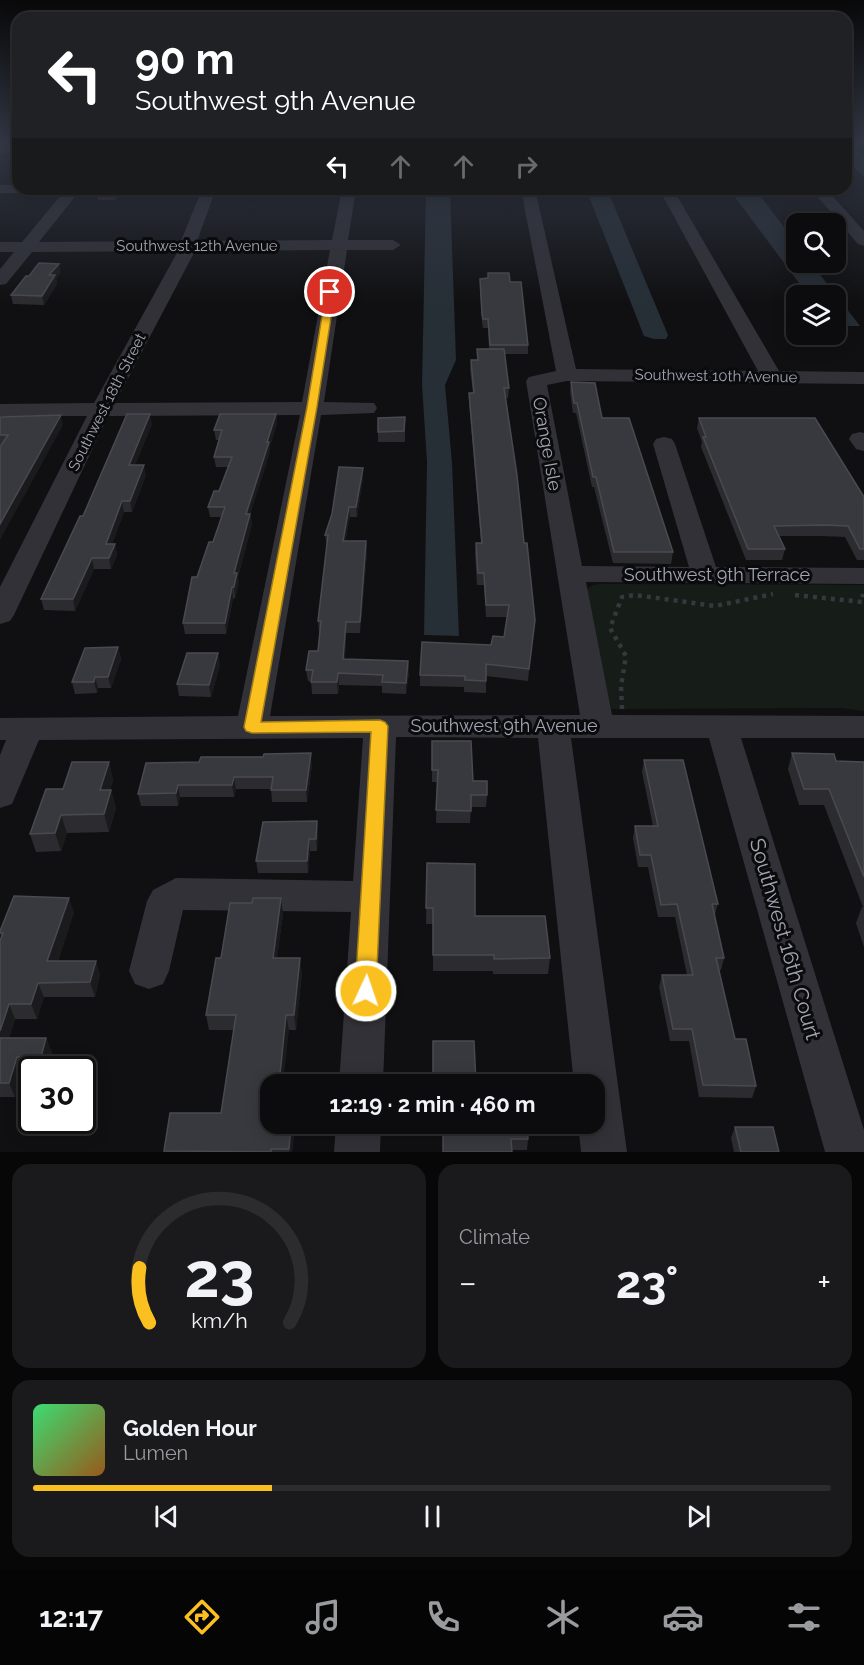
<!DOCTYPE html>
<meta charset="utf-8">
<style>
:root{--surface:#0c0c0e;--page:#1a1a1c;--text:#f1f3f6;--muted:#9a9b9e;--line:#2c2c2e;--accent:#fac020}
body{margin:0;font-family:Raleway,sans-serif;background:var(--page);color:var(--text);height:100vh;display:flex;flex-direction:column;font-size:22px;white-space:nowrap}
*{box-sizing:border-box;margin:0}
p{font-size:20px;color:var(--muted)}
.icon{flex:none;width:33px;height:33px;fill:none;stroke:currentColor;stroke-width:2;stroke-linecap:round;stroke-linejoin:round}
.map{position:relative;height:1152px;overflow:hidden}
.drawer{display:flex;flex-direction:column;gap:12px;padding:12px;background:#070708;flex:1}
.drawer>*{flex:none}
.banner{position:absolute;left:12px;top:12px;width:840px;height:183px;border-radius:18px;box-shadow:0 3px 15px #0003,0 0 0 2px var(--line);background:#202124;color:#fff;overflow:hidden}
.fabs{position:absolute;left:786px;top:213px;display:grid;gap:12px}
.fabs a{display:grid;place-items:center;width:60px;height:60px;border-radius:12px;background:var(--surface);box-shadow:0 3px 15px #0003,0 0 0 2px var(--line);font-size:30px}
.speed{position:absolute;left:18px;top:1056px;display:flex;gap:12px;font-size:30px;font-weight:700;text-align:center}
.speed>*{display:grid;place-content:center;width:78px;height:78px;border-radius:50%;background:var(--surface);box-shadow:0 3px 15px #0003,0 0 0 2px var(--line);line-height:1}
.speed .limit{border:3px solid #111;border-radius:9px;background:#fff;color:#111}
.pin{position:absolute;display:grid;place-items:center;width:51px;height:51px;color:#fff;margin:-26px;border:3px solid #fff;border-radius:50%;box-shadow:0 2px 6px #0007}
.me{position:absolute;width:66px;margin:-33px;rotate:3deg;stroke-linejoin:round;filter:drop-shadow(0 0 4px #0008)}
.turn{display:flex;align-items:center;gap:21px;height:126px;padding:0 24px;font-size:27px}
.turn .icon{width:78px;height:78px;stroke-width:2.5}
.turn b{display:block;font-size:42px;line-height:51px}
.lanes{display:flex;align-items:center;height:57px;padding:0 24px;background:#0003;justify-content:center;gap:30px;direction:ltr}
.lanes .off{opacity:.35}
.big{font-size:45px;font-weight:700;line-height:1.1}
.drawer .widget{flex:1;display:flex;flex-direction:column;justify-content:center;gap:9px;min-width:0;padding:0 21px;border-radius:18px;background:var(--page)}
.drawer .dial{align-items:center;gap:0}
.dial svg{height:156px;overflow:visible;fill:none;stroke:var(--line);stroke-width:7;stroke-linecap:round;text-anchor:middle}
.dial text{fill:var(--text);stroke:none}
.song{display:flex;align-items:center;gap:18px}
.cover{width:72px;height:72px;border-radius:9px;background:linear-gradient(135deg,hsl(140 70% 55%),hsl(30 70% 35%))}
.played{height:6px;border-radius:3px;background:linear-gradient(90deg,var(--accent) 30%,var(--line) 30%)}
.keys{display:flex;justify-content:space-around;direction:ltr}
.heat{display:flex;justify-content:space-between;align-items:center;font-size:33px;direction:ltr}
.drawer .tiles{flex:1;display:grid;gap:12px;grid-template-columns:1fr 1fr}
.widget:last-child{grid-column:span 2}
.trip{position:absolute;left:260px;top:1074px;width:345px;height:60px;border-radius:18px;background:var(--surface);box-shadow:0 3px 15px #0003,0 0 0 2px var(--line);font-weight:700;line-height:60px;text-align:center}
.dock{display:flex;height:96px;justify-content:space-around;align-items:center;background:#050506;color:var(--muted)}
.dock .icon{width:42px;height:42px}
.dock .current{color:var(--accent)}
.dock b{font-size:27px;color:var(--text)}
.map>svg:first-child{display:block}
.green{fill:#161c18}
.water{fill:#262e36}
.lines{fill:none;stroke-linecap:round;stroke-linejoin:round}
.path{stroke:#37383e;stroke-width:4.5;stroke-dasharray:4 5;stroke-linecap:butt}
.minor{fill:#313137;fill-rule:evenodd}
.wall{fill:#2c2c30}
.shaded-wall{fill:#1b1b1e}
.building{fill:#38393e;stroke:#494a50;stroke-width:1.5}
.route{fill:#fac020;stroke:#a27d15;stroke-width:1.5}
.labels{text-anchor:middle;stroke-width:6;stroke-linejoin:round;paint-order:stroke}
.far-street-label{font-size:15px;fill:#a1a5b3;stroke:#0b0b0d}
.street-label{font-size:18px;fill:#a1a5b3;stroke:#0b0b0d}
.near-street-label{font-size:21px;fill:#a1a5b3;stroke:#0b0b0d}
</style>
<div class="map">
<svg width="864" height="1152" viewBox="0 0 864 1152">
<rect width="100%" height="100%" fill="#101012"/>
<polygon class="green" points="600,584 864,585 864,711 843,708 611,709 584,592 593,585"/>
<g class="water">
<polygon points="846,143 849,143 864,156 864,177 846,160"/>
<polygon points="426,189 450,189 456,360 445,385 452,463 459,636 424,635 427,462 422,385"/>
<polygon points="586,189 607,189 668,335 666,339 654,339 644,336"/>
<polygon points="729,189 755,189 796,243 796,262 811,263 860,326 836,326 836,296 808,295"/>
</g>
<g class="lines">
<g class="path">
<polyline points="795,595 862,602 863,594"/>
<polyline points="622,709 621,686 626,656 610,628 622,597 635,595 715,606 773,594"/>
</g>
<g class="minor">
<rect x="0" y="145" width="18" height="8"/>
<polygon points="0,185 18,185 18,189 25,189 18,193 0,193"/>
<path d="M66 189H81L39 242 181 241 202 189H216L197 241 332 240 342 189H356L348 240H393L401 245 393 250H347L324 402 374 403 377 408 374 413 321 415 270 716 580 715 526 381 529 377 556 371 521 189H535L576 369 758 371 659 189H673L779 371 864 372V384L567 381 547 385 582 566 689 567 653 444 656 439 664 437 672 439 675 444 716 567 864 568V584L586 582 612 715 864 716V738H741L864 1130V1152H825L709 738H571L627 1152H581L578 1124H594V1084H574L538 738 396 737 383 1084H339L351 912 183 910 169 971 163 984 149 989 135 984 129 971 147 901 153 890 176 878 353 881 363 738 39 740 12 804 0 808V755L6 740H0V718L238 716 300 415 108 416 14 615 10 621 0 624V587L87 416H0V404L94 403 178 251 32 252 6 284 0 285V269L14 252H0V242H22ZM330 250 302 402 115 403 195 251Z"/>
<polygon points="811,189 826,189 864,231 864,246 858,244"/>
<polygon points="860,432 864,433 864,451 856,449 849,439 852,434"/>
<polygon points="336,1124 381,1124 380,1152 334,1152"/>
</g>
</g>
<g class="wall">
<polygon points="91,189 125,189 115,200 98,200 97,197 92,197"/>
<polygon points="61,272 56,278 57,284 44,305 13,304 11,295"/>
<polygon points="488,273 510,282 528,345 528,354 504,354 509,388 508,398 506,398 524,543 535,620 528,681 486,676 486,693 464,692 464,687 420,686 420,675 491,645 504,637 508,617 486,617 484,585 477,585 475,554 476,543 481,543 469,403 469,393 473,393 470,369 471,360 477,360 477,349 489,349 488,328 483,328 482,323 480,287 480,279 488,278"/>
<polygon points="571,382 602,418 673,552 671,564 613,563 594,487 592,487 576,413 573,413 570,392"/>
<polygon points="276,414 277,423 270,446 270,452 250,514 252,524 238,577 239,584 235,598 233,599 226,634 185,634 183,623 197,577 213,542 222,517 210,517 208,507 219,491 228,467 216,467 214,457 219,440 216,440 214,430"/>
<polygon points="0,417 63,425 0,445"/>
<polygon points="405,417 405,442 378,442 378,432"/>
<polygon points="699,418 864,497 864,560 857,560 845,537 822,536 779,536 785,549 782,560 746,560 701,447 702,442 697,428"/>
<polygon points="152,424 135,465 146,475 132,512 124,512 112,544 115,544 117,555 111,569 94,569 75,611 44,610 41,599 83,516"/>
<polygon points="363,478 357,517 350,517 345,541 366,541 367,552 360,633 346,633 345,659 408,661 409,673 406,694 382,693 382,686 339,685 338,694 312,694 311,681 308,681 306,670 318,651 320,632 319,632 318,621 327,546 325,535"/>
<polygon points="118,647 121,659 111,688 98,688 97,693 75,694 72,682"/>
<polygon points="220,665 211,697 179,696 177,684"/>
<polygon points="432,741 473,781 487,795 486,807 471,807 470,823 436,823 437,782 432,782"/>
<polygon points="792,753 836,761 864,762 864,947 856,923 862,907 863,907 824,805 799,805 788,769"/>
<polygon points="644,760 718,904 714,917 724,958 721,970 719,970 735,1039 756,1086 752,1098 699,1097 689,1041 670,1041 659,987 662,975 687,975 675,917 658,917 648,867 638,867 633,838 635,826 653,826 642,772"/>
<polygon points="109,762 113,780 110,790 111,790 116,808 109,832 67,833 61,851 36,852 30,834 63,789"/>
<polygon points="146,763 312,765 307,802 272,802 271,789 236,789 234,797 180,797 178,806 141,806 138,794"/>
<polygon points="317,821 318,834 317,851 310,851 308,873 258,873 256,861"/>
<polygon points="427,863 475,916 550,958 548,974 493,974 493,971 433,971 433,924 426,924"/>
<polygon points="74,912 58,961 96,961 100,975 95,997 44,997 37,1019 15,1019 9,1038 46,1038 52,1053 47,1070 32,1070 32,1072 23,1072 15,1097 0,1097 0,941 1,938 0,931"/>
<polygon points="283,913 277,958 302,973 296,1030 289,1030 270,1124 295,1128 292,1152 164,1152 164,1151 221,1113 234,1030 209,1030 206,1015 221,958"/>
<polygon points="443,1124 528,1139 527,1150 512,1150"/>
<polygon points="735,1127 779,1152 734,1152 731,1138"/>
</g>
<g class="shaded-wall">
<polygon points="117,189 125,189 115,200 114,192"/>
<polygon points="59,264 61,272 56,278 57,284 44,305 42,296 49,275"/>
<polygon points="150,414 152,424 131,475 129,465"/>
<polygon points="276,414 277,423 270,446 270,452 247,524 246,514"/>
<polygon points="61,415 63,425 0,540 0,524"/>
<polygon points="144,465 146,475 132,512 130,501"/>
<polygon points="363,468 363,478 357,517 356,507"/>
<polygon points="122,501 124,512 108,555 106,544"/>
<polygon points="349,507 350,517 343,552 343,541"/>
<polygon points="250,514 252,524 238,577 239,584 235,598 234,587 234,573"/>
<polygon points="366,541 367,552 360,633 360,622"/>
<polygon points="115,544 117,555 111,569 109,558"/>
<polygon points="92,558 94,569 75,611 73,599"/>
<polygon points="232,587 233,599 226,634 225,623"/>
<polygon points="535,620 534,631 528,681 529,669"/>
<polygon points="346,622 346,633 344,670 343,659"/>
<polygon points="118,647 121,659 111,688 108,677"/>
<polygon points="218,653 220,665 211,697 209,685"/>
<polygon points="408,661 409,673 406,694 406,683"/>
<polygon points="338,673 339,685 338,694 337,682"/>
<polygon points="95,677 98,688 97,693 94,682"/>
<polygon points="311,753 312,765 307,802 306,790"/>
<polygon points="109,762 113,780 105,807 100,790"/>
<polygon points="234,777 236,789 234,797 232,785"/>
<polygon points="178,785 180,797 178,806 176,793"/>
<polygon points="111,790 116,808 109,832 104,814"/>
<polygon points="61,815 67,833 61,851 55,833"/>
<polygon points="317,821 318,834 317,851 316,839"/>
<polygon points="309,839 310,851 308,873 307,861"/>
<polygon points="69,898 74,912 53,976 47,961"/>
<polygon points="281,898 283,913 275,973 273,958"/>
<polygon points="300,958 302,973 296,1030 294,1015"/>
<polygon points="96,961 100,975 95,997 90,982"/>
<polygon points="38,983 44,997 37,1019 31,1004"/>
<polygon points="9,1004 15,1019 4,1053 0,1043 0,1031"/>
<polygon points="286,1015 289,1030 283,1084 279,1084"/>
<polygon points="46,1038 52,1053 47,1070 46,1070 41,1057"/>
<polygon points="17,1057 23,1072 15,1097 9,1083"/>
<polygon points="291,1124 294,1124 295,1128 292,1152 289,1152"/>
</g>
<g class="building">
<polygon points="91,189 117,189 114,192 96,192 98,190"/>
<polygon points="39,263 59,264 49,275 55,275 42,296 11,295 26,276 29,276"/>
<polygon points="488,273 509,273 510,282 521,282 528,345 490,345 488,319 483,319 482,314 480,279 488,278"/>
<polygon points="477,349 504,349 509,388 504,388 517,475 524,543 527,543 535,620 529,669 486,664 486,681 465,680 465,676 420,675 422,642 491,645 493,636 504,637 509,605 486,605 484,573 478,573 476,543 482,543 469,393 474,393 471,360 478,360"/>
<polygon points="571,382 595,383 602,418 629,418 673,552 614,552 596,477 593,477 577,403 574,403"/>
<polygon points="127,414 150,414 129,465 144,465 130,501 122,501 106,544 115,544 109,558 92,558 73,599 41,599 80,516 83,516"/>
<polygon points="220,414 276,414 267,442 269,442 246,514 250,514 234,573 237,573 234,587 232,587 225,623 183,623 192,577 197,577 209,542 213,542 225,507 208,507 214,491 219,491 232,457 214,457 222,430 214,430"/>
<polygon points="61,415 0,524 0,447 8,435 0,435 0,417"/>
<polygon points="405,417 404,431 378,432 378,418"/>
<polygon points="699,418 815,418 864,497 864,549 860,549 848,526 825,525 774,526 785,549 748,549 703,437 706,437"/>
<polygon points="339,467 363,468 356,507 349,507 343,541 366,541 360,622 346,622 343,659 408,661 406,683 382,682 383,675 338,673 337,682 311,682 313,670 306,670 309,651 318,651 321,621 318,621 328,535 325,535 332,514"/>
<polygon points="118,647 108,677 95,677 94,682 72,682 85,648"/>
<polygon points="187,653 218,653 209,685 177,684"/>
<polygon points="432,741 471,741 473,781 487,781 487,795 471,795 471,811 436,810 438,770 432,770"/>
<polygon points="311,753 306,790 271,790 273,777 234,777 232,785 178,785 176,793 138,794 146,763 199,762 201,757 263,757 264,754"/>
<polygon points="792,753 834,754 836,761 864,762 864,877 829,789 804,789"/>
<polygon points="644,760 683,760 718,904 712,904 724,958 716,958 735,1039 746,1039 756,1086 703,1085 692,1029 673,1029 662,975 693,975 677,904 661,905 651,855 640,855 635,826 658,826"/>
<polygon points="72,762 109,762 100,790 111,790 104,814 61,815 55,833 30,834 46,789 63,789"/>
<polygon points="317,821 316,839 309,839 307,861 256,861 263,822"/>
<polygon points="427,863 475,864 475,916 545,916 550,958 494,959 494,955 433,955 433,908 426,908"/>
<polygon points="14,896 69,898 47,961 96,961 90,982 38,983 31,1004 9,1004 0,1031 0,941 3,933 0,933 0,931"/>
<polygon points="253,898 281,898 273,958 300,958 294,1015 286,1015 279,1084 270,1084 270,1124 291,1124 289,1149 271,1149 271,1152 164,1151 170,1113 221,1113 236,1015 206,1015 216,958 221,958 230,903 252,903"/>
<polygon points="0,1038 46,1038 41,1057 17,1057 9,1083 0,1083"/>
<polygon points="433,1041 474,1041 476,1084 433,1084"/>
<polygon points="443,1124 527,1124 528,1139 511,1139 512,1152 443,1152"/>
<polygon points="735,1127 773,1127 779,1152 741,1152"/>
</g>
<linearGradient id="sky" x2="0" y2="1"><stop stop-color="#09090a"/><stop offset="0.47" stop-color="#313744"/><stop offset="1" stop-color="#313744" stop-opacity="0"/></linearGradient>
<rect width="864" height="304" fill="url(#sky)"/>
<polygon class="route" points="330,289 335,292 317,407 261,722 380,720 385,722 388,726 376,991 373,997 366,1000 358,997 355,991 371,732 252,733 246,731 244,727 307,407 326,292"/>
<g class="labels">
<g class="far-street-label">
<text x="197" y="251">Southwest 12th Avenue</text>
<text transform="translate(716 376) rotate(1)" y="5">Southwest 10th Avenue</text>
<text transform="translate(107 402) rotate(-63)" y="5">Southwest 18th Street</text>
</g>
<g class="street-label">
<text transform="translate(547 444) rotate(80)" y="6">Orange Isle</text>
<text x="717" y="581">Southwest 9th Terrace</text>
<text x="504" y="732">Southwest 9th Avenue</text>
</g>
<g class="near-street-label">
<text transform="translate(785 939) rotate(74)" y="7">Southwest 16th Court</text>
</g>
</g>
</svg>
<div class="fabs">
<a><svg class="icon" aria-label="search" viewBox="0 0 24 24"><circle cx="10" cy="10" r="6"/><path d="M15 15l6 6"/></svg></a>
<a><svg class="icon" aria-label="layers" viewBox="0 0 24 24"><path d="M12 4l9 5-9 5-9-5zM3 14l9 5 9-5"/></svg></a>
</div>
<div class="speed"><div class="limit">30</div></div>
<div class="pin" style="left:330px;top:292px;background:#d93025"><svg class="icon" aria-label="arrive" viewBox="0 0 24 24"><path d="M6 21V4h12l-3 4 3 4H6"/></svg></div>
<svg class="me" style="left:366px;top:991px" viewBox="-20 -20 40 40"><circle r="17" fill="#fac020" stroke="#fff" stroke-width="3"/><path d="M0-11L8 9 0 5-8 9z" fill="#fff"/></svg>
<div class="trip">12:19 · 2 min · 460 m</div>
<div class="banner">
<div class="turn"><svg class="icon" aria-label="left" viewBox="0 0 24 24"><path d="M17 20v-9H6M10 6l-5 5 5 5"/></svg><div><b>90 m</b>Southwest 9th Avenue</div></div>
<div class="lanes"><svg class="icon" aria-label="left" viewBox="0 0 24 24"><path d="M17 20v-9H6M10 6l-5 5 5 5"/></svg><svg class="icon off" aria-label="ahead" viewBox="0 0 24 24"><path d="M12 20V5M6 11l6-6 6 6"/></svg><svg class="icon off" aria-label="ahead" viewBox="0 0 24 24"><path d="M12 20V5M6 11l6-6 6 6"/></svg><svg class="icon off" aria-label="right" viewBox="0 0 24 24"><path d="M7 20v-9h11M14 6l5 5-5 5"/></svg></div>
</div>
</div>
<section class="drawer">
<div class="tiles">
<div class="widget dial"><svg viewBox="0 0 100 80">
<path d="M14 69A42 42 0 1 1 86 69"/>
<path d="M14 69A42 42 0 0 1 9 41" stroke="#fac020"/>
<text x="50" y="56" font-size="32" font-weight="700">23</text>
<text x="50" y="72" font-size="11">km/h</text>
</svg></div>
<div class="widget"><p>Climate</p>
<div class="heat"><a>−</a><b class="big">23°</b><a>+</a></div>
</div>
<div class="widget">
<div class="song"><i class="cover"></i><div><b>Golden Hour</b><p>Lumen</p></div></div>
<div class="played"></div>
<div class="keys"><svg class="icon" aria-label="previous" viewBox="0 0 24 24"><path d="M18 5L8 12l10 7zM5 5v14"/></svg><svg class="icon" aria-label="pause" viewBox="0 0 24 24"><path d="M8 5v14M16 5v14"/></svg><svg class="icon" aria-label="next" viewBox="0 0 24 24"><path d="M6 5l10 7-10 7zM19 5v14"/></svg></div>
</div>
</div>
</section>
<nav class="dock">
<b>12:17</b>
<svg class="icon current" aria-label="directions" viewBox="0 0 24 24"><path d="M12 3l9 9-9 9-9-9zM9 14v-3h6M13 9l2 2-2 2"/></svg>
<svg class="icon" aria-label="music" viewBox="0 0 24 24"><path d="M9 18V5l10-2v13"/><circle cx="6" cy="18" r="3"/><circle cx="16" cy="16" r="3"/></svg>
<svg class="icon" aria-label="phone" viewBox="0 0 24 24"><path d="M5 4h4l2 5-3 2q2 4 5 5l2-3 5 2v4C11 20 4 13 5 4z"/></svg>
<svg class="icon" aria-label="climate" viewBox="0 0 24 24"><path d="M12 3v18M4 7l16 10M4 17L20 7"/></svg>
<svg class="icon" aria-label="car" viewBox="0 0 24 24"><path d="M5 17H2v-5l4-1 3-4h7l3 4 3 1v5h-3M9 17h6M6 11h13"/><circle cx="7" cy="17" r="2"/><circle cx="17" cy="17" r="2"/></svg>
<svg class="icon" aria-label="filters" viewBox="0 0 24 24"><path d="M4 7h16M4 17h16"/><circle cx="9" cy="7" r="2"/><circle cx="15" cy="17" r="2"/></svg>
</nav>
